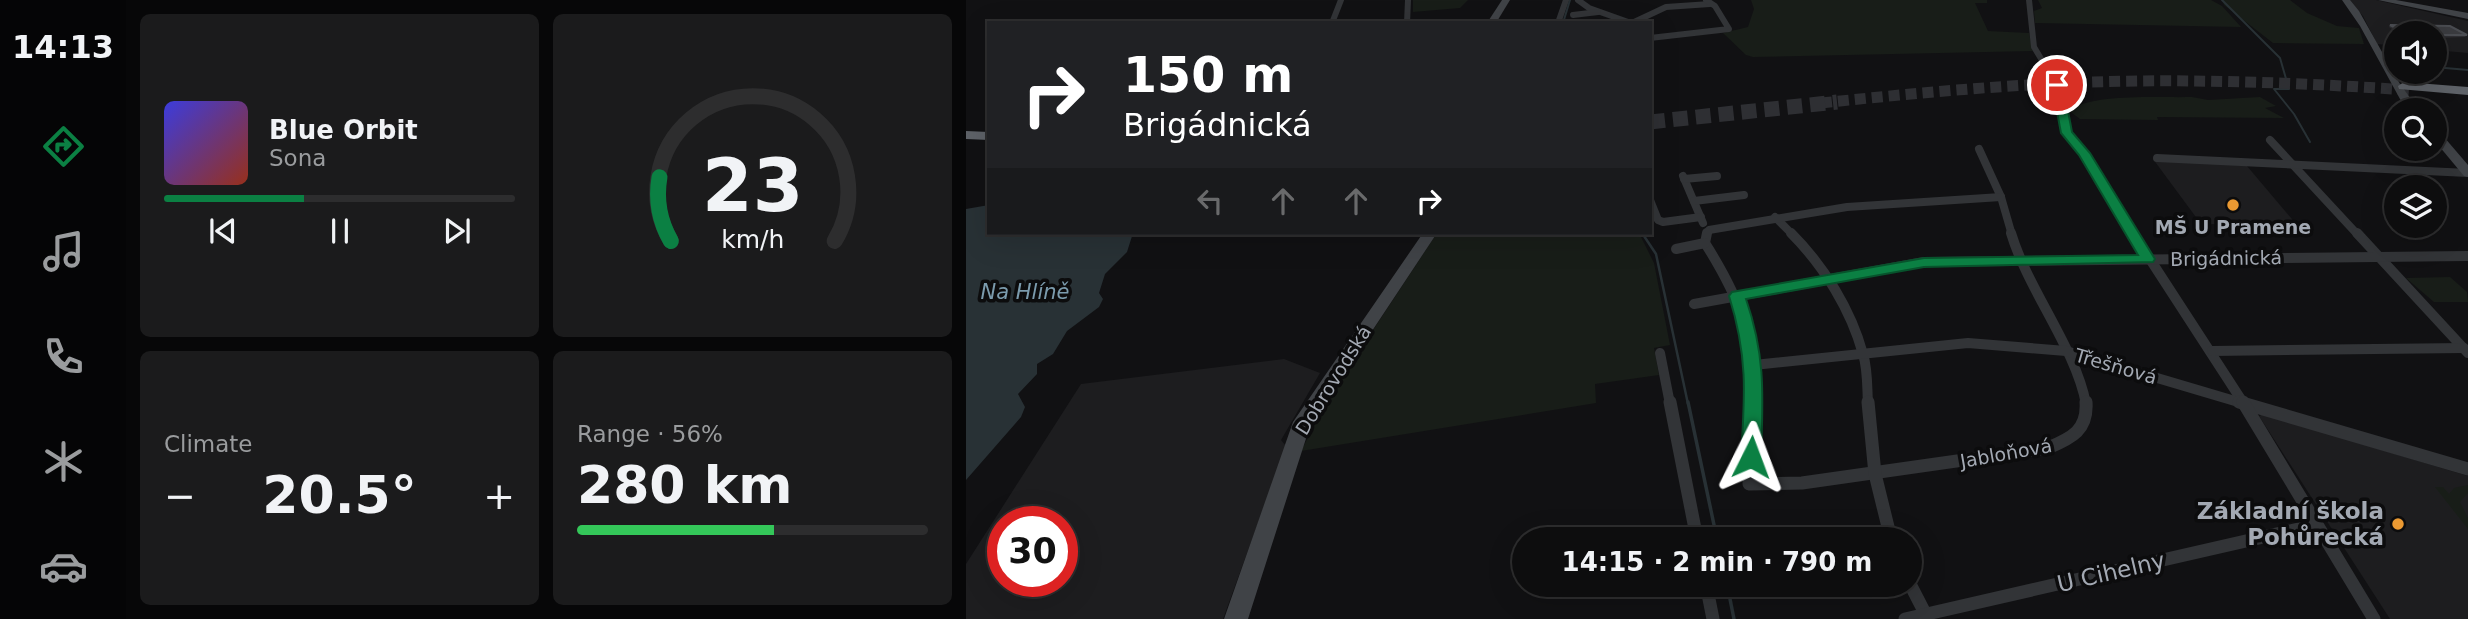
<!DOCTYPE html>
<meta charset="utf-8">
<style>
:root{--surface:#0d0d0e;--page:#1b1b1c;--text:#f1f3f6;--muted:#9a9c9e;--line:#2d2d2e;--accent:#0b8043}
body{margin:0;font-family:"DejaVu Sans",sans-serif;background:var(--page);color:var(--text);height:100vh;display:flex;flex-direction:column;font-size:26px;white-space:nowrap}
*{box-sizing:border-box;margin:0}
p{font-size:23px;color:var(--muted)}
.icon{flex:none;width:38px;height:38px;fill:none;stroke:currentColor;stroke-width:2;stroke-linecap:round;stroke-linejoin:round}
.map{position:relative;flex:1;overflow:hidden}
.drawer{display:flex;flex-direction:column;gap:14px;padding:14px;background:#070708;width:840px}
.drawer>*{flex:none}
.hud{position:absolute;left:21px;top:21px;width:665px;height:214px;border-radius:0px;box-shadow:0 7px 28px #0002,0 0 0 2px var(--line);background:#202124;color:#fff;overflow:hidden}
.fabs{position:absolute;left:1418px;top:21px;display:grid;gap:14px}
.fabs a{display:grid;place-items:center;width:63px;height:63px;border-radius:50%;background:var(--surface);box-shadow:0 7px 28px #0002,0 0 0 2px var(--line);font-size:35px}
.speed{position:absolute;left:21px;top:506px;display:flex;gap:14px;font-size:35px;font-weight:700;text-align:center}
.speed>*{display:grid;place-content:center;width:91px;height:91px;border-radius:50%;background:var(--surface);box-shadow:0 7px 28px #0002,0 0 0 2px var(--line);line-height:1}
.speed .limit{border:10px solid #d22;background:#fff;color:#111}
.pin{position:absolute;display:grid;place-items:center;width:60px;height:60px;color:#fff;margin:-30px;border:4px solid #fff;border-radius:50%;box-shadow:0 2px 7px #0007}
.me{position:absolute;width:77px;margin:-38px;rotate:3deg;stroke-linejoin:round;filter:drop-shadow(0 0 5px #0008)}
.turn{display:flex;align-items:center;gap:24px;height:147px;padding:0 21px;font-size:32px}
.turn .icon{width:91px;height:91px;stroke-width:2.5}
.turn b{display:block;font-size:49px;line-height:60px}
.lanes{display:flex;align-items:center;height:66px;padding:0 21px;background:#0003;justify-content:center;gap:35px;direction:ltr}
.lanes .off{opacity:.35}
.big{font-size:52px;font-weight:600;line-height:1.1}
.drawer .widget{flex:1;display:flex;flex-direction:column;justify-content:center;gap:10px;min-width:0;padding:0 24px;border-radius:10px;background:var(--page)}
.drawer .dial{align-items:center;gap:0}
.dial svg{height:182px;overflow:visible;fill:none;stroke:var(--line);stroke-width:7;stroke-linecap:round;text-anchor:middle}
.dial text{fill:var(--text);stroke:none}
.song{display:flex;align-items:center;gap:21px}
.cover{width:84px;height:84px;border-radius:10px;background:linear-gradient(135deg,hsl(240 70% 55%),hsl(10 70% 35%))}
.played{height:7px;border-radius:4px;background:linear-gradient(90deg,var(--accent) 40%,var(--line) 40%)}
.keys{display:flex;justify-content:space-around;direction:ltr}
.heat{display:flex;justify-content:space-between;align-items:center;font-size:38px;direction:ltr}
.charge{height:10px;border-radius:5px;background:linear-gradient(90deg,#34c759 56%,var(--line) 0)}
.drawer .tiles{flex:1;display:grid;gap:14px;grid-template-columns:repeat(2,1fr)}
.trip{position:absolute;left:546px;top:527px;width:410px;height:70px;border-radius:35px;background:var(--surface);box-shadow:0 7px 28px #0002,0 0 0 2px var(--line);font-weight:600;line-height:70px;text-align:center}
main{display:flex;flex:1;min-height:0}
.tabs{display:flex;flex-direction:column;width:126px;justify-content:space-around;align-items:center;background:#050506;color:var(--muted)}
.tabs .icon{width:49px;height:49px}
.tabs .on{color:var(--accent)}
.tabs b{font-size:32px;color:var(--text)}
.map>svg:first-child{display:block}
.built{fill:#1d1d1f;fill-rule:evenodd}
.green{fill:#181d18}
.water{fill:#283135}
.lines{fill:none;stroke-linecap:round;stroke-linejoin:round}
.stream-far2{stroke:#283135;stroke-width:2}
.stream-far1{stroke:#283135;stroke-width:2.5}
.stream{stroke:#283135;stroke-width:3.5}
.highway-tunnel-far1{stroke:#2e2f33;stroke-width:11;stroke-dasharray:11 6;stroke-linecap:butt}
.highway-tunnel{stroke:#2e2f33;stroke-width:15;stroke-dasharray:15 8;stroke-linecap:butt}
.street-far3{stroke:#323437;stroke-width:6}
.street-far2{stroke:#323437;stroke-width:8}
.street-far1{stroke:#323437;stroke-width:10}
.street{stroke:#323437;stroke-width:13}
.secondary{fill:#404347;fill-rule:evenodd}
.highway{fill:#5e6268;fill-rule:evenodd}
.wall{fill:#2d2d31}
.building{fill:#3a3b3f;stroke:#4a4c51;stroke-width:2}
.route{fill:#0b8043;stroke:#07532c;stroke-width:2}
.poi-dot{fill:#ea9932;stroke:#0c0c0d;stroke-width:2.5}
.labels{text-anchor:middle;stroke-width:7;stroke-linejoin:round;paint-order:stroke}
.poi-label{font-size:19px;font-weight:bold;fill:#a3a9b3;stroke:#0c0c0d}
.street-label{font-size:19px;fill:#a3a9b3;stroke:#0c0c0d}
.water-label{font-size:21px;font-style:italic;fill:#7b9bad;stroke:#0c0c0d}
.near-poi-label{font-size:23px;font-weight:bold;fill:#a3a9b3;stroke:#0c0c0d;text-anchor:end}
.near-street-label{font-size:23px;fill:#a3a9b3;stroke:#0c0c0d}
</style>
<main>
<nav class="tabs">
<b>14:13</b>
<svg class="icon on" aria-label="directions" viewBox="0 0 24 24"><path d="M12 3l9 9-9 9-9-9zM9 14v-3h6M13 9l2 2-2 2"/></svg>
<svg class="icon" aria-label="music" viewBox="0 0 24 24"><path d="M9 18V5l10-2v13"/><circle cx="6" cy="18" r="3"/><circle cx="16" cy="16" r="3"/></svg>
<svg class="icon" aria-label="phone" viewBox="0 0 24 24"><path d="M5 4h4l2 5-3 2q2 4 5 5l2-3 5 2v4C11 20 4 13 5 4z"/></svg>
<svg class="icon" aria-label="climate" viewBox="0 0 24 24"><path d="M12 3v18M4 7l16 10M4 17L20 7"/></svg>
<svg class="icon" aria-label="car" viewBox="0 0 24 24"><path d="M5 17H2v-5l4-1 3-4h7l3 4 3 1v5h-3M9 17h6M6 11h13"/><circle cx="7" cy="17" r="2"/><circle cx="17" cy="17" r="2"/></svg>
</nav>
<section class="drawer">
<div class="tiles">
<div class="widget">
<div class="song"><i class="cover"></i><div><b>Blue Orbit</b><p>Sona</p></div></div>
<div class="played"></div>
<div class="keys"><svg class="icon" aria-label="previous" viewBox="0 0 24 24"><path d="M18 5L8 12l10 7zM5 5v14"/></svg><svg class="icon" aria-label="pause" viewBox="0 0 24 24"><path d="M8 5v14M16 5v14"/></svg><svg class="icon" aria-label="next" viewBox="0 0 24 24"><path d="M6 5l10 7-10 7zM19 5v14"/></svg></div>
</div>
<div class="widget dial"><svg viewBox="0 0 100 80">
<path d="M14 69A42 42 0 1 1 86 69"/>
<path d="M14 69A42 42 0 0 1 9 41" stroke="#0b8043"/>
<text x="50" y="56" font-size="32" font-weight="700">23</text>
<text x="50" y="72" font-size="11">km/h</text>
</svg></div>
<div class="widget"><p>Climate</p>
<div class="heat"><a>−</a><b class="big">20.5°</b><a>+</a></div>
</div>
<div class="widget"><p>Range · 56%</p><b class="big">280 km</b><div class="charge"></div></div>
</div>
</section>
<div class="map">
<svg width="1502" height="619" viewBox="0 0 1502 619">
<rect width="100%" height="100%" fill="#111113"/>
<g class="built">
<polygon points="1382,0 1410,0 1502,21 1502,53 1468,50 1468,33 1430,33 1430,46 1411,44 1397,16"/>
<polygon points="1187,159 1281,166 1331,225 1235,224"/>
<path d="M318 359 354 373 315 440 320 446 257 619H0V564L115 384ZM37 522H96V581H37Z"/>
<polygon points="1297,414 1502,476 1502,619 1424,619 1293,416"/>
</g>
<g class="green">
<polygon points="447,0 502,0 494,8 447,12"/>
<polygon points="785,0 1021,0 1021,3 1009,3 1022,31 1063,33 1067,51 787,57 780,55 757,33 782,27 788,9"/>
<polygon points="1072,0 1245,0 1256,6 1275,27 1069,23 1068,11 1076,8"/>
<polygon points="1256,0 1324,0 1341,13 1371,26 1393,28 1398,44 1307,43 1258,5"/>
<path d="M1226 97 1242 100 1294 97 1310 106 1299 108 1318 118 1191 117 1192 120 1114 119 1102 110C1132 93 1191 98 1226 97Z"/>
<polygon points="471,233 673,233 688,263 704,345 688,348 693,375 629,384 630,403 335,451 363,397"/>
<polygon points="1484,277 1501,292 1502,302 1468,302 1440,278"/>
<polygon points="1502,485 1502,493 1494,502 1502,518 1502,529 1469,487 1477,487 1483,494 1488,488"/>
</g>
<polygon class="water" points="23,205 23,233 167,233 161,252 139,274 133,293 137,299 133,307 101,331 87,354 71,364 71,374 52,394 59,407 55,417 0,480 0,209"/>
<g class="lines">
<g class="stream-far2">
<polyline points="1256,0 1314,58 1323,89 1308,89 1328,114 1344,142"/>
<polyline points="597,23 604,0"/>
<polyline points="1421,62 1430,65"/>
<polyline points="1468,67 1502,70"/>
</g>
<polyline class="stream-far1" points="676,233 690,254 722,404"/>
<g class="stream">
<polyline points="722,402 751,539"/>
<polyline points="761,584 768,619"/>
</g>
<path class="highway-tunnel-far1" d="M855 103C960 92 1066 82 1172 81 1263 80 1353 84 1443 90"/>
<polyline class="highway-tunnel" points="684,122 871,102"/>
<g class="street-far3">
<polyline points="612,0 623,8 665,23"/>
<polyline points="1063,0 1068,47 1095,92 1097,103"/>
<polyline points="607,15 632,12"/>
<polyline points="366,23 375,0"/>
<polyline points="441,23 442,0"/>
<polyline points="592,23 600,0"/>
<polyline points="666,23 700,7 744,4"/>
<polyline points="684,38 763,29 749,6 740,0"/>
</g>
<g class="street-far2">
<polyline points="1096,102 1101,133 1118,153 1168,235"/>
<polyline points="1304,140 1392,235"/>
<polyline points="1013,149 1035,197"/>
<polyline points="1191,158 1502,173"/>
<polyline points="717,176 737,223"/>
<polyline points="718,179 751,176"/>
<polyline points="1035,197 1046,235"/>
<polyline points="684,200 692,220 697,222 735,217"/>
<polyline points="728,201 778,195"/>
<polyline points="809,217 827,235"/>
<polyline points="740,235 743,230 881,207 1035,197"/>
</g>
<g class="street-far1">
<path d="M741 233 739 243C775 300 788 335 787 404"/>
<path d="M825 233C858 266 885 310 897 354 902 370 901 388 902 404"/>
<path d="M1045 233C1062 290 1110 349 1120 404"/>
<polyline points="1167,233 1278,404"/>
<polyline points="1391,233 1502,353"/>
<polyline points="710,249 739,243"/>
<polyline points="728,304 958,262 1502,256"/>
<polyline points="1246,351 1498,348"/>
<polyline points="694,353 704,404"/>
<polyline points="788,365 1002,343 1100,351 1279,404"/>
</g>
<g class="street">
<polyline points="704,402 731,539"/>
<path d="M787 402 783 484 836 483 1082 448C1106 438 1122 430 1120 402"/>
<polyline points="902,402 909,474 925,539"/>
<polyline points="1273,402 1502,469"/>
<polyline points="1277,402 1408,619"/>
<polyline points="943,582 962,619"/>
<polyline points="740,584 747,619"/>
<polyline points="939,619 1350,525"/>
</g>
<g class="secondary">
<polygon points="536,0 544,0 530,23 521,23"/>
<polygon points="1376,0 1384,0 1393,11 1434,84 1453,110 1442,110 1434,99 1394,26"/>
<polygon points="1412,0 1430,0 1502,13 1502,19"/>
<polygon points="1468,129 1472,130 1502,165 1502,177 1498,176 1468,140"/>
<polygon points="457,233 471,233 345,423 282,619 258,619 327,422"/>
</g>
<g class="highway">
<polygon points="1438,82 1502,87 1502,95 1433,89 1432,86"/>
<polygon points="0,131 23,132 23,140 0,139"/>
</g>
</g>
<polygon class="wall" points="1424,25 1501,35 1499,37 1468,38 1468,33 1433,33 1423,27"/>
<polygon class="building" points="1424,25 1484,26 1501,35 1468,35 1468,33 1439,33"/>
<path class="route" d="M1091 82 1097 85 1106 132 1124 153 1189 259 1187 262 958 267 780 299C800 357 797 397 795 457L792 462H778L775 457C779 395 782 356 763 296L766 292 958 258 1172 255 1113 155 1095 133 1086 85Z"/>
<g class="poi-dot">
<circle cx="1267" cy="205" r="7"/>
<circle cx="1432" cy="524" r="7"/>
</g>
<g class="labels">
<g class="poi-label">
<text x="1267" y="234">MŠ U Pramene</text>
</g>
<g class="street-label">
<text transform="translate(1260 258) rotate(-1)" y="7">Brigádnická</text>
<text transform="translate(1150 366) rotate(16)" y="7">Třešňová</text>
<text transform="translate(367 380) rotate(-58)" y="7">Dobrovodská</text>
<text transform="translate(1040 453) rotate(-10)" y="7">Jabloňová</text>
</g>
<g class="water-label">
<text x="59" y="299">Na Hlíně</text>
</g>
<g class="near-poi-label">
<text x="1418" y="519">Základní škola<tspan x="1418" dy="26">Pohůrecká</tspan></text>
</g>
<g class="near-street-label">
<text transform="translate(1145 572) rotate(-13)" y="8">U Cihelny</text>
</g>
</g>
</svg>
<div class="fabs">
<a><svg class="icon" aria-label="sound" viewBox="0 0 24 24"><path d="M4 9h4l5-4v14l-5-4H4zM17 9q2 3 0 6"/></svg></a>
<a><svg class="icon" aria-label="search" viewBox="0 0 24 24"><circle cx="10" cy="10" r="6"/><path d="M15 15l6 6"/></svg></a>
<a><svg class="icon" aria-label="layers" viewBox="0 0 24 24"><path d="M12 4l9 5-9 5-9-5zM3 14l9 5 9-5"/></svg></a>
</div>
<div class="speed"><div class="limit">30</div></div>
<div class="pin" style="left:1091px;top:85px;background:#d93025"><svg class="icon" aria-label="arrive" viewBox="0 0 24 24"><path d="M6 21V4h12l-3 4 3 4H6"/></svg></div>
<svg class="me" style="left:785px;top:457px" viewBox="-20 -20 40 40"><path d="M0-17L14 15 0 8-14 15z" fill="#0b8043" stroke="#fff" stroke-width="4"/></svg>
<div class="trip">14:15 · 2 min · 790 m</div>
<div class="hud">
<div class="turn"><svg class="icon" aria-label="right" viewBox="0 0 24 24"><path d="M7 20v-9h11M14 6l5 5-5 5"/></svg><div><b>150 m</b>Brigádnická</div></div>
<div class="lanes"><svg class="icon off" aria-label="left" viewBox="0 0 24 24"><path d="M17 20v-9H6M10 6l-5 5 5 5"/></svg><svg class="icon off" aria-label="ahead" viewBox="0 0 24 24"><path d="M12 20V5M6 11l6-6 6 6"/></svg><svg class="icon off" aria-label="ahead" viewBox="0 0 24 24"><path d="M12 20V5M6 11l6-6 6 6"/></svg><svg class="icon" aria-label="right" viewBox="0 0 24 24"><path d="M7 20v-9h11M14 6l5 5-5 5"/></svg></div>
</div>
</div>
</main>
